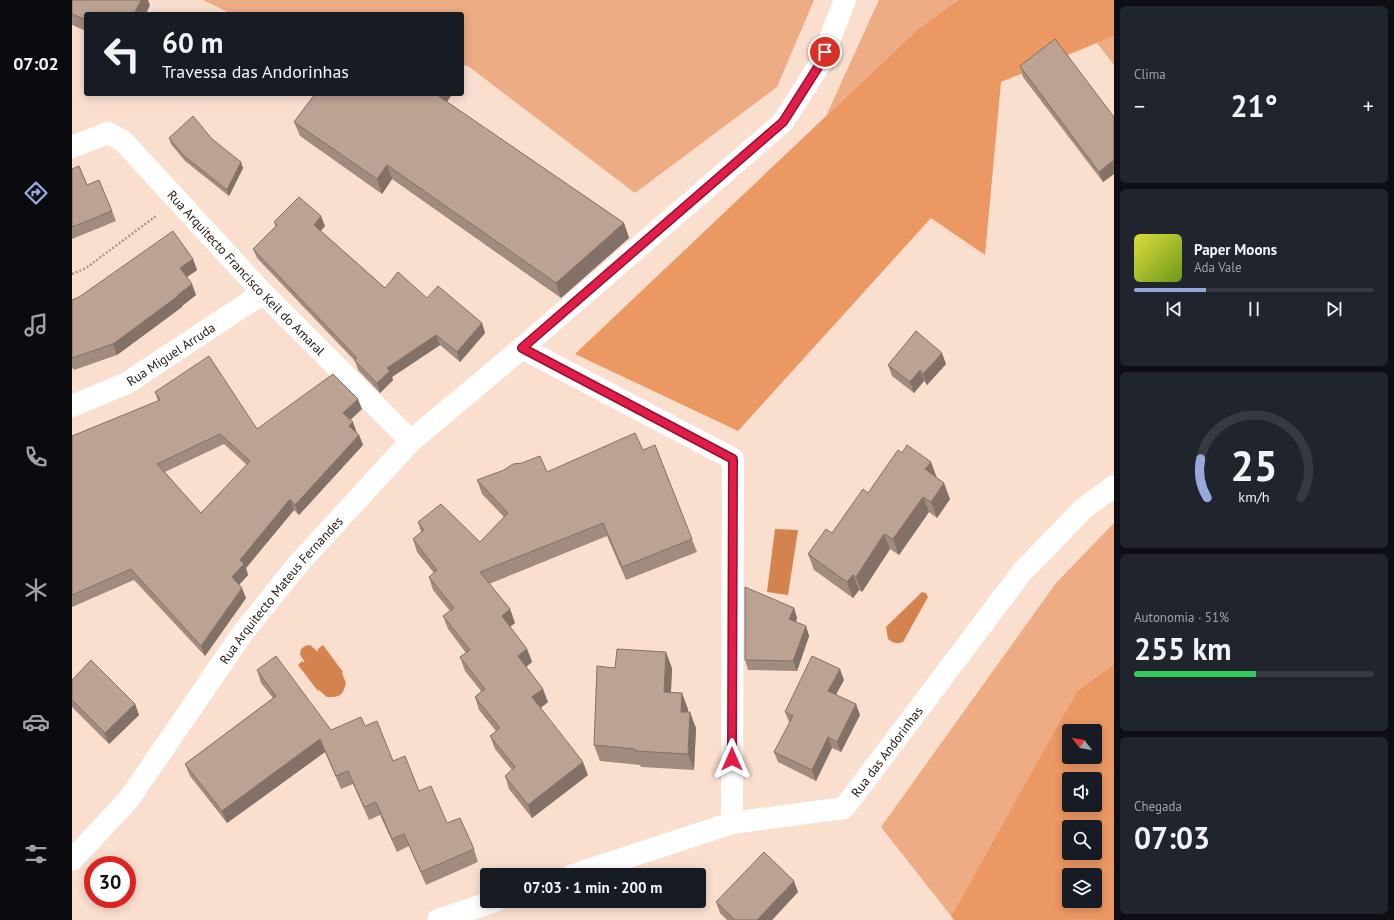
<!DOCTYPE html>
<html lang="pt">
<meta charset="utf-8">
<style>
:root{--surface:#171b24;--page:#20242c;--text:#f1f3f6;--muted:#9ea1a6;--line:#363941;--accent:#98a8dc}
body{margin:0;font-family:"PT Sans",sans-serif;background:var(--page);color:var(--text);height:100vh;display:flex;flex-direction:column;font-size:15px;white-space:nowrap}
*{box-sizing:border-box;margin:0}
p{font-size:13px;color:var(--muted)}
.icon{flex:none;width:22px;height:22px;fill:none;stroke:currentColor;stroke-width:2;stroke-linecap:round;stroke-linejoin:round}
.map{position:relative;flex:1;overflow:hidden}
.side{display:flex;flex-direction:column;gap:6px;padding:6px;background:#0d0f14;width:280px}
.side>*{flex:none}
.banner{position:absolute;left:12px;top:12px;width:380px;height:84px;border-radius:4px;box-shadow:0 2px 10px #0003;background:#171b24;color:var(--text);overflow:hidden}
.needle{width:26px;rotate:301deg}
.controls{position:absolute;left:990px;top:724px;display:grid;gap:8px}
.controls a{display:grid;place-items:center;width:40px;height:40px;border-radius:4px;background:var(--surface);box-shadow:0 2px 10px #0003;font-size:20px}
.speed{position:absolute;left:12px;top:856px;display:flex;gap:8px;font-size:20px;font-weight:700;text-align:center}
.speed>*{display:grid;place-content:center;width:52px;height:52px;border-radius:50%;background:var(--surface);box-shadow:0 2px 10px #0003;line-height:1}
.speed .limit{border:6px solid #d22;background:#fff;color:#111}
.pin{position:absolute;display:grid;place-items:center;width:34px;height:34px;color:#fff;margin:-17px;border:2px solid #fff;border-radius:50%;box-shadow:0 1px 4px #0007}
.me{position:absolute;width:44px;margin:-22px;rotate:0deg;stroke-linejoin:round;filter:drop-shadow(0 0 3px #0008)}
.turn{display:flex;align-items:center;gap:14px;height:84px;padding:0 12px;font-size:18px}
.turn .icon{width:52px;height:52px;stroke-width:2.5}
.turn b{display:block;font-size:28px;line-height:34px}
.big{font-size:30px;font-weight:600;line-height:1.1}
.side .card{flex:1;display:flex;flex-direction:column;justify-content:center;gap:6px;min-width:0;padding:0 14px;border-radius:6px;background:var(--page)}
.side .dial{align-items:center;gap:0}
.dial svg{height:104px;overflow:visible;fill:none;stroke:var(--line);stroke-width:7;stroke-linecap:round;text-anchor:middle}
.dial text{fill:var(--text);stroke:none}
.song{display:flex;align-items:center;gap:12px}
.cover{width:48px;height:48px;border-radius:6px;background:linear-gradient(135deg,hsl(60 70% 55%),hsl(80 70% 35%))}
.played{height:4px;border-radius:2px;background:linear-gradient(90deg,var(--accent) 30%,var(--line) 30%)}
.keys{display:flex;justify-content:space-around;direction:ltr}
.heat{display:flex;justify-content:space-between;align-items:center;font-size:22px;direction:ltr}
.charge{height:6px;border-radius:3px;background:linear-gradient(90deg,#34c759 51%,var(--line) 0)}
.trip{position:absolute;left:408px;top:868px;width:226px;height:40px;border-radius:4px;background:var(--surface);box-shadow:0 2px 10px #0003;font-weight:600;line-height:40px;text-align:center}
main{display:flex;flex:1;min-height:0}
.tab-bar{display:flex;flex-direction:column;width:72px;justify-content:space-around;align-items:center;background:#090b0e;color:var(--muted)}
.tab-bar .icon{width:28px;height:28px}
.tab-bar .selected{color:var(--accent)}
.tab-bar b{font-size:18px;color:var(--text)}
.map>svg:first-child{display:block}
.green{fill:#edac83}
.forest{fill:#ec9863;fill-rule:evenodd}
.water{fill:#d5834e}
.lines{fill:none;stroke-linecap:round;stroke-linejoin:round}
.path{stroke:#ad988c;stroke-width:2.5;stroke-dasharray:2 2;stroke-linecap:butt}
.minor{stroke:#fff;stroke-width:22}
.wall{fill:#a18b7e;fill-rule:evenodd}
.shaded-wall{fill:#837167}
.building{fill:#bba293;stroke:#837167;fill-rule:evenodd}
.route-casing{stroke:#92132f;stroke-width:10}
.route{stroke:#e11d48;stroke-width:7}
.labels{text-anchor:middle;stroke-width:3;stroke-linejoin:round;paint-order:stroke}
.street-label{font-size:13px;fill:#201711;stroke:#fbf0ea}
</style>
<main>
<nav class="tab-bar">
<b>07:02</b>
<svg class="icon selected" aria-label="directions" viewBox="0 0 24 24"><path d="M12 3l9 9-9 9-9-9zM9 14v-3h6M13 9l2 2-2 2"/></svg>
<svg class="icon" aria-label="music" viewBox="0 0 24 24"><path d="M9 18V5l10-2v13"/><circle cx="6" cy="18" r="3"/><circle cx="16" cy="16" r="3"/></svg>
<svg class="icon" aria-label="phone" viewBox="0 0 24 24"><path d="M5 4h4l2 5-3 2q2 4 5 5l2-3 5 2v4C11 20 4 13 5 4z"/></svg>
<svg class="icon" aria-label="climate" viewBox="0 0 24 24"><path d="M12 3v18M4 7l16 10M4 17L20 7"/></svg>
<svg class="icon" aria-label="car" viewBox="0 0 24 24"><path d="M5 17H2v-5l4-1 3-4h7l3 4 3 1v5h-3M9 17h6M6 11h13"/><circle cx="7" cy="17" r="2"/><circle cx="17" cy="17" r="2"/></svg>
<svg class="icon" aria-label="filters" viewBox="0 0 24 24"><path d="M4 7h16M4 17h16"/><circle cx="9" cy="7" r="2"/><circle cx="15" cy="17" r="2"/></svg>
</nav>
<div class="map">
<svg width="1042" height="920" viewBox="0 0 1042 920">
<rect width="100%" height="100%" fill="#fadfcf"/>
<g class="green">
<polygon points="131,0 742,0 705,87 563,193 396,66 390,65 390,14 160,14"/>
<polygon points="807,0 886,0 846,29 754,116"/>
<polygon points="1042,36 1042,65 1025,43"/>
<polygon points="1042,523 1042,664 1005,691 879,916 809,827 984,583"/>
</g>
<g class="forest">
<polygon points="886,0 1042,0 1042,36 929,82 913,255 859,218 666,431 503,354 846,29"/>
<path d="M1042 664V920H882L879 916 1005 691ZM997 731H1023V757H997ZM997 779H1023V805H997ZM997 827H1023V853H997ZM997 875H1023V901H997Z"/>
</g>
<g class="water">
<polygon points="703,529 726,530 716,595 695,592"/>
<path d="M850 592 854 593 856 597 831 642C824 644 821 643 816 639L814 627Z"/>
<path d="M238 645 246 652V649L251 645 271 672 270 673 274 683C270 696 269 697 255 697L247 690 246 691 226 665 230 661 233 663 228 654 229 649 233 646Z"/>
</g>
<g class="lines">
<polyline class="path" points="0,274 14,268 84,216"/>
<g class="minor">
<path id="s1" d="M0 147 36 133 51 141 191 293 339 441"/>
<polyline points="450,348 661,459 660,823"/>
<path id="s2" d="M0 406 55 383 191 293"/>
<path id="s3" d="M0 860 57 799 170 634 227 563 339 441 450 348 711 122 748 64 773 0"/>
<path id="s4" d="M501 875 660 823 772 808 950 572 1011 509 1042 486"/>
<polyline points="366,920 423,901"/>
</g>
</g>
<g class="wall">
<polygon points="0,0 78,5 14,14 14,31 0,25"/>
<polygon points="948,66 1042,117 1042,174 1031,182 951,77"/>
<polygon points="243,94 380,94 375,102 552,223 557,238 489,298 320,179 310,194 228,136 222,122"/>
<polygon points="97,138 140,139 171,168 157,196 113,161 99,144"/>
<polygon points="0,169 15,185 40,211 44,221 0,239"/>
<polygon points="202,222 253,226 249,231 313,288 355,298 410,323 413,333 388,362 368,345 320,377 321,380 308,393 286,370 283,361 185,258 181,249 204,227"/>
<polygon points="121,259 125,270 115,277 124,295 110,306 110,307 45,355 2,370 1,368 0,369 0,300"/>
<polygon points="874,364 855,385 852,381 842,393 820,376 816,365"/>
<path d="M83 392 185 429 290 409 278 420 285 433 287 435 291 445 227 515 222 510 174 568 176 575 167 585 174 598 133 656 62 580 0 607V436L86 401ZM152 444 175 465 129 513 93 472Z"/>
<polygon points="571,450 620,539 625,552 554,580 535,536 417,584 438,609 443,623 438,627 455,649 460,662 454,667 476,702 469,708 516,775 460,818 437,789 433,776 440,770 423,749 418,736 424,731 407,710 403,697 409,691 393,671 388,657 394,653 376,629 371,616 378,611 361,590 357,577 362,573 345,552 341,539 349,532 346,522 408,542 432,517 410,494 405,480 475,472"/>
<polygon points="864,477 878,499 865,518 857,512 827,555 818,549 790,592 787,590 781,598 742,570 736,554 760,533 796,493"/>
<polygon points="722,608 725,618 724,622 734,626 737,636 725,671 676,670 673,660"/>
<polygon points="543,668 600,668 599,692 616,709 616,712 624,728 622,770 569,767 568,765 528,761 522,745"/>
<polygon points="185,670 259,730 293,726 321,761 375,823 402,849 406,862 354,885 337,846 325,852 308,815 297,820 281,784 269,789 253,752 155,823 118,776 113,764 201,698 189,683"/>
<polygon points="0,680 63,704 67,715 37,744 0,707"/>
<polygon points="772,680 763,695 788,715 769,752 760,748 744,781 706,762 702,752 718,723 717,722 713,712"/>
<polygon points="726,892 700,920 655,920 648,913 644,902"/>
</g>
<g class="shaded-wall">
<polygon points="69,0 76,0 78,5 74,14 62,14"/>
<polygon points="365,94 380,94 370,109 365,95"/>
<polygon points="1042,160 1042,174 1031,182 1027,172"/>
<polygon points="169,162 171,168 157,196 155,190"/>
<polygon points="315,165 320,179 310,194 305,179"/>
<polygon points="249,216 253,226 245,234 242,225"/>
<polygon points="552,223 557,238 489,298 484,283"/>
<polygon points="121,259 125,270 112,279 108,268"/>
<polygon points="120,284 124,295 110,306 110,307 45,355 41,344"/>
<polygon points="410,323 413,333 388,362 385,352"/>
<polygon points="364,335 368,345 320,377 321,380 308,393 305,383 315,368"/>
<polygon points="870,353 874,364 855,385 851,374"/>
<polygon points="848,370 852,381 842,393 838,382"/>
<polygon points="286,399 290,409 275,423 271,413"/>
<polygon points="281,422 285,433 277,426"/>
<polygon points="287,435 291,445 227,515 223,505"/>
<polygon points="859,462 865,478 853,469"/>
<polygon points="872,483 878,499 865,518 859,502"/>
<polygon points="851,497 857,512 827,555 821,539"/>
<polygon points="218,499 222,510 174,568 176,575 164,588 160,577 168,560"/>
<polygon points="812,534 818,549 790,592 784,577"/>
<polygon points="781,575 787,590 781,598 775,582"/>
<polygon points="170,588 174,598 133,656 129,646"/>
<polygon points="722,608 725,618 721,629 717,619"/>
<polygon points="438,609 443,623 434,629 430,616"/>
<polygon points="734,626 737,636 725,671 721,661"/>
<polygon points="455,649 460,662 451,669 446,656"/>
<polygon points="594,652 600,668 598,708 592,692"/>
<polygon points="768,669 772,680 760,702 756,691"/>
<polygon points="471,689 476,702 465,710 460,697"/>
<polygon points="610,693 616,709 615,727 609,712"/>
<polygon points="63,704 67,715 37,744 33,733"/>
<polygon points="784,704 788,715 769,752 765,742"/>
<polygon points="618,712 624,728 622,770 616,754"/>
<polygon points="756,737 760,748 744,781 740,770"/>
<polygon points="248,739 253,752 155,823 150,811"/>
<polygon points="511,762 516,775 460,818 456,805"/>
<polygon points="722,881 726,892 700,920 685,920"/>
</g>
<g class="building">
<polygon points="0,0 69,0 62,14 14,14 14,20 0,14"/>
<polygon points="983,39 1042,117 1042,160 1027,172 948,66"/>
<polygon points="243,94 365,94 365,95 552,223 484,283 315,165 305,179 222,122"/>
<polygon points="121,116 140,139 169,162 155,190 111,155 97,138"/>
<polygon points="7,166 15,185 27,180 40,211 0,227 0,169"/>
<polygon points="227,197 249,216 242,225 313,288 326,272 355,298 366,286 410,323 385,352 364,335 315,368 318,371 305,383 282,360 285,358 181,249 205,225 202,222"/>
<polygon points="101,231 121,259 108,268 120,284 106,295 106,296 41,344 0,358 0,300 7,297"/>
<polygon points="844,331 870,353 851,374 848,370 838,382 816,365"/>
<path d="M137 356 185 429 261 374 286 399 271 413 281 422 277 426 287 435 223 505 218 499 168 560 172 564 160 577 170 588 129 646 59 569 0 595V436L88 400 83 392ZM148 434 178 461 129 513 85 464Z"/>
<polygon points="563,433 571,450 583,445 620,539 550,567 531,523 408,572 438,609 430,616 455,649 446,656 471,689 460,697 511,762 456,805 433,776 443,767 418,736 428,728 403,697 413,689 388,657 398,650 371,616 382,608 357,577 365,570 341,539 352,530 346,522 369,504 408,542 436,513 405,480 432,470 441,464 450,463 468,456 475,472"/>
<polygon points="835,445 859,462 853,469 872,483 859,502 851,497 821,539 812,534 784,577 781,575 775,582 736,554 754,529 760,533 791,489 796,493 826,450 830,453"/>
<polygon points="673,587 722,608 717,619 734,626 721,661 673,660"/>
<polygon points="545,649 594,652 592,692 610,693 609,712 618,712 616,754 563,751 563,749 522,745 525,666 543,668"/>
<polygon points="204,656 259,730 289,717 293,726 305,721 321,761 333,756 347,791 359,786 375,823 388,818 402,849 349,872 332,834 320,839 304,802 292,807 276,771 264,776 248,739 150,811 113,764 204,696 185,670"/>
<polygon points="740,656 768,669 756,691 784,704 765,742 756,737 740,770 702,752 721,716 713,712"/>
<polygon points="19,660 63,704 33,733 0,700 0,680"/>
<polygon points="692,852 722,881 685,920 663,920 644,902"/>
</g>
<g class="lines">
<defs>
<polyline id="route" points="660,759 661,459 450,348 711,122 748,64 753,52"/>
</defs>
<use href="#route" class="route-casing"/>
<use href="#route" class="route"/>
</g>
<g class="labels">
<g class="street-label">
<text dy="5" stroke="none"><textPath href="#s1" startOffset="236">Rua Arquitecto Francisco Keil do Amaral</textPath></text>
<text dy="5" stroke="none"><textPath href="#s2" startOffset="112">Rua Miguel Arruda</textPath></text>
<text dy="5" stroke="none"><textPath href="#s3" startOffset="342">Rua Arquitecto Mateus Fernandes</textPath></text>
<text dy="5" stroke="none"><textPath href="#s4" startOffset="351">Rua das Andorinhas</textPath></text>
</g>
</g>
</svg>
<div class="controls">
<a><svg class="needle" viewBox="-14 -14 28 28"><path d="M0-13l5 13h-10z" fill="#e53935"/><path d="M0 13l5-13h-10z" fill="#9ea1a6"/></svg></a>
<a><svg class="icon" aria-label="sound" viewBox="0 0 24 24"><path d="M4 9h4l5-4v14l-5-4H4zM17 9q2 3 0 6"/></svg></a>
<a><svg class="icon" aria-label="search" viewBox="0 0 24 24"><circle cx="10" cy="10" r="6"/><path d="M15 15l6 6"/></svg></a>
<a><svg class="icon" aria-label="layers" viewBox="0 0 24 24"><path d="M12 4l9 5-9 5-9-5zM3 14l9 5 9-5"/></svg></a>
</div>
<div class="speed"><div class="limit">30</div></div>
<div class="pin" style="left:753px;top:52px;background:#d93025"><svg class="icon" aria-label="arrive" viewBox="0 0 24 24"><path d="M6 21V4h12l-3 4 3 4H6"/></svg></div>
<svg class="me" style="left:660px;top:759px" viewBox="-20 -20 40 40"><path d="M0-17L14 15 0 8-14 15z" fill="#e11d48" stroke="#fff" stroke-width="4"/></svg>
<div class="trip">07:03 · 1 min · 200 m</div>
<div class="banner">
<div class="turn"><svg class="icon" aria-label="left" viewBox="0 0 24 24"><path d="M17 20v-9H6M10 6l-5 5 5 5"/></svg><div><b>60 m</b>Travessa das Andorinhas</div></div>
</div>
</div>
<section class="side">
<div class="card"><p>Clima</p>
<div class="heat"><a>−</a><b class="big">21°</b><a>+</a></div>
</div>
<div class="card">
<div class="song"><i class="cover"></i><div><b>Paper Moons</b><p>Ada Vale</p></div></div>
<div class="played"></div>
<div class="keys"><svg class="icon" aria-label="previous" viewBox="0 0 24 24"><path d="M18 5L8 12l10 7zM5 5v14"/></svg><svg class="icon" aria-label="pause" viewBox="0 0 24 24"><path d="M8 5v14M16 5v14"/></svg><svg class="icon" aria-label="next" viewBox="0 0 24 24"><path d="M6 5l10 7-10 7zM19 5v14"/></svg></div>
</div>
<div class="card dial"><svg viewBox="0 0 100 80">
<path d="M14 69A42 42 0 1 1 86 69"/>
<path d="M14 69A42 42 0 0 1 9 39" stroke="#98a8dc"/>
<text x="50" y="56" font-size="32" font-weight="700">25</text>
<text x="50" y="72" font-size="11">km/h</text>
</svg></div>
<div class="card"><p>Autonomia · 51%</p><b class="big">255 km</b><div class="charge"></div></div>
<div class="card"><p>Chegada</p><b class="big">07:03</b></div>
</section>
</main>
